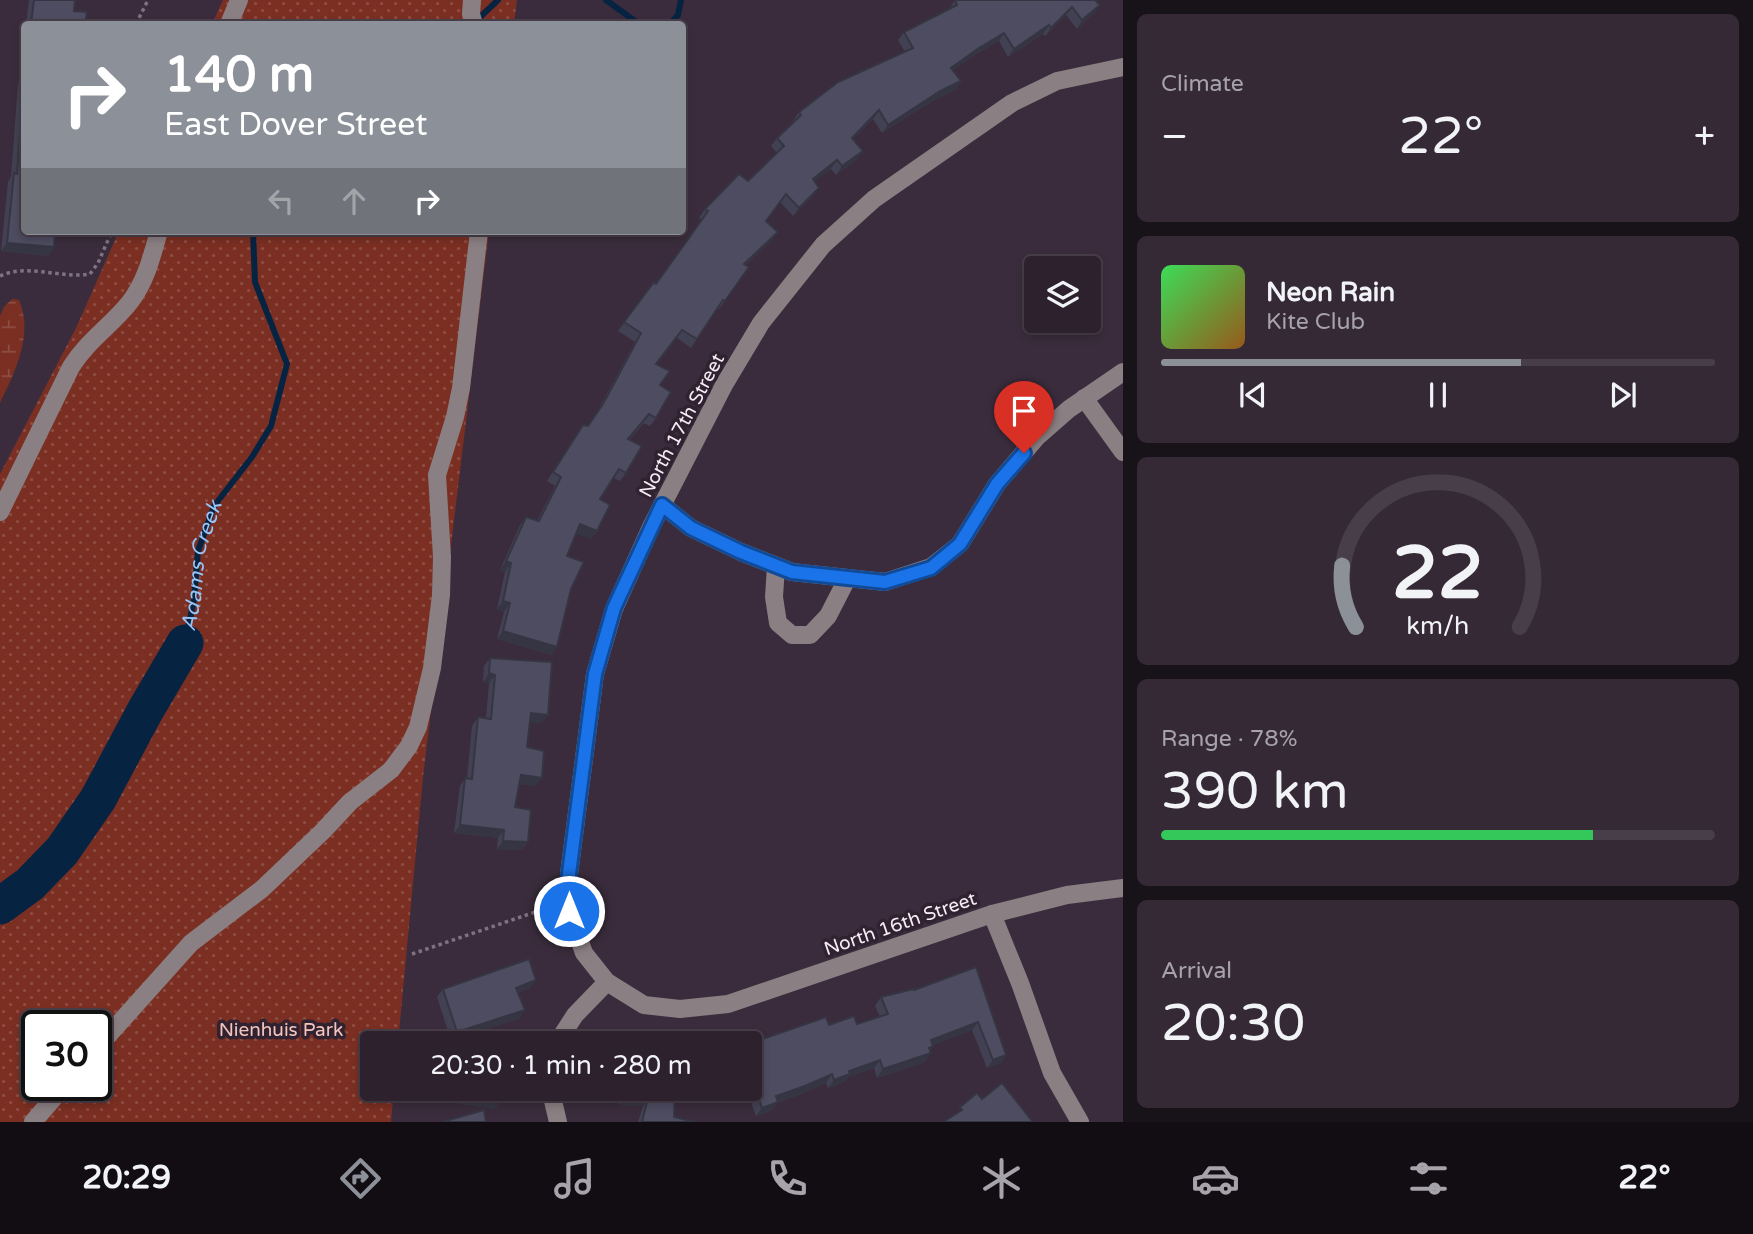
<!DOCTYPE html>
<meta charset="utf-8">
<style>
:root{--surface:#2c212d;--page:#342935;--text:#f1f3f6;--muted:#a6a3aa;--line:#483e49;--accent:#8c9099}
body{margin:0;font-family:"Varela Round",sans-serif;background:var(--page);color:var(--text);height:100vh;display:flex;flex-direction:column;font-size:26px;white-space:nowrap}
*{box-sizing:border-box;margin:0}
p{font-size:23px;color:var(--muted)}
.icon{flex:none;width:38px;height:38px;fill:none;stroke:currentColor;stroke-width:2;stroke-linecap:round;stroke-linejoin:round}
.map{position:relative;flex:1;overflow:hidden}
.drawer{display:flex;flex-direction:column;gap:14px;padding:14px;background:#181219;width:630px}
.drawer>*{flex:none}
.guide{position:absolute;left:21px;top:21px;width:665px;height:214px;border-radius:7px;box-shadow:0 4px 10px #0003,0 0 0 2px var(--line);background:#8c9099;color:#fff;overflow:hidden}
.buttons{position:absolute;left:1024px;top:256px;display:grid;gap:14px}
.buttons a{display:grid;place-items:center;width:77px;height:77px;border-radius:7px;background:var(--surface);box-shadow:0 4px 10px #0003,0 0 0 2px var(--line);font-size:35px}
.speed{position:absolute;left:21px;top:1010px;display:flex;gap:14px;font-size:35px;font-weight:700;text-align:center}
.speed>*{display:grid;place-content:center;width:91px;height:91px;border-radius:50%;background:var(--surface);box-shadow:0 4px 10px #0003,0 0 0 2px var(--line);line-height:1}
.speed .limit{border:4px solid #111;border-radius:10px;background:#fff;color:#111}
.pin{position:absolute;display:grid;place-items:center;width:60px;height:60px;color:#fff;margin:-72px -30px;border-radius:50% 50% 50% 0;rotate:-45deg;box-shadow:0 0 7px #0007}
.pin .icon{rotate:45deg}
.me{position:absolute;width:77px;margin:-38px;rotate:0deg;stroke-linejoin:round;filter:drop-shadow(0 0 5px #0008)}
.turn{display:flex;align-items:center;gap:24px;height:147px;padding:0 28px;font-size:32px}
.turn .icon{width:91px;height:91px;stroke-width:2.5}
.turn b{display:block;font-size:49px;line-height:60px}
.lanes{display:flex;align-items:center;height:66px;padding:0 28px;background:#0003;justify-content:center;gap:35px;direction:ltr}
.lanes .off{opacity:.35}
.big{font-size:52px;font-weight:600;line-height:1.1}
.drawer .widget{flex:1;display:flex;flex-direction:column;justify-content:center;gap:10px;min-width:0;padding:0 24px;border-radius:10px;background:var(--page)}
.drawer .dial{align-items:center;gap:0}
.dial svg{height:182px;overflow:visible;fill:none;stroke:var(--line);stroke-width:7;stroke-linecap:round;text-anchor:middle}
.dial text{fill:var(--text);stroke:none}
.song{display:flex;align-items:center;gap:21px}
.cover{width:84px;height:84px;border-radius:10px;background:linear-gradient(135deg,hsl(130 70% 55%),hsl(30 70% 35%))}
.played{height:7px;border-radius:4px;background:linear-gradient(90deg,var(--accent) 65%,var(--line) 65%)}
.keys{display:flex;justify-content:space-around;direction:ltr}
.heat{display:flex;justify-content:space-between;align-items:center;font-size:38px;direction:ltr}
.charge{height:10px;border-radius:5px;background:linear-gradient(90deg,#34c759 78%,var(--line) 0)}
.trip{position:absolute;left:360px;top:1031px;width:402px;height:70px;border-radius:7px;background:var(--surface);box-shadow:0 4px 10px #0003,0 0 0 2px var(--line);font-weight:600;line-height:70px;text-align:center}
.tabs{display:flex;height:112px;justify-content:space-around;align-items:center;background:#120d12;color:var(--muted)}
.tabs .icon{width:49px;height:49px}
.tabs .selected{color:var(--accent)}
.tabs b{font-size:32px;color:var(--text)}
main{display:flex;flex:1;min-height:0}
.map>svg:first-child{display:block}
.grass{fill:url(#grass-dots);fill-rule:evenodd}
.wetland{fill:url(#wetland-marsh)}
.lines{fill:none;stroke-linecap:round;stroke-linejoin:round}
.stream{stroke:#072342;stroke-width:6}
.river{stroke:#072342;stroke-width:37}
.path{stroke:#7f7381;stroke-width:3.5;stroke-dasharray:3.5 3.5;stroke-linecap:butt}
.minor{stroke:#8a7f82;stroke-width:18}
.wall{fill:#424153}
.shaded-wall{fill:#363543}
.building{fill:#4d4c60;stroke:#363543;stroke-width:2}
.route-casing{stroke:#114b97;stroke-width:18}
.route{stroke:#1a73e8;stroke-width:12}
.labels{text-anchor:middle;stroke-width:7;stroke-linejoin:round;paint-order:stroke}
.street-label{font-size:19px;fill:#f5ecf6;stroke:#302231}
.park-label{font-size:19px;fill:#f5c5bb;stroke:#302231}
.water-label{font-size:21px;font-style:italic;fill:#98c3f5;stroke:#302231}
</style>
<main>
<div class="map">
<svg width="1123" height="1122" viewBox="0 0 1123 1122">
<defs>
<pattern id="grass-dots" width="8" height="8" patternUnits="userSpaceOnUse" patternTransform="scale(1.75)"><rect width="8" height="8" fill="#7b2f22"/><path d="M2 2h.1M6 6h.1" fill="none" stroke="#8e4d43" stroke-width="1.8" stroke-linecap="round"/></pattern>
<pattern id="wetland-marsh" width="20" height="14" patternUnits="userSpaceOnUse" patternTransform="scale(1.75)"><rect width="20" height="14" fill="#7b2f22"/><path d="M1 5h8M5 5V1M11 12h8M15 12V8" fill="none" stroke="#8e4d43"/></pattern>
</defs>
<rect width="100%" height="100%" fill="#3a2c3c"/>
<g class="grass">
<polygon points="223,0 517,0 514,24 212,24"/>
<path d="M119 231H489L423 777 398 1043H373V1088L394 1089 391 1122H0V474L76 328ZM37 1026H96V1085H37Z"/>
</g>
<path class="wetland" d="M12 299 19 300C34 334 15 372 0 403V316L4 307Z"/>
<g class="lines">
<g class="stream">
<polyline points="606,0 639,24"/>
<polyline points="477,20 498,0"/>
<polyline points="670,24 678,15 681,0"/>
<path id="s1" d="M185 643 194 599 198 551 214 506 252 457 271 426 287 364 255 282 253 231"/>
</g>
<polyline class="river" points="0,906 30,884 62,851 98,799 145,711 185,643"/>
<g class="path">
<polyline points="136,24 148,0"/>
<path d="M0 276C27 263 61 279 90 274L98 263 112 231"/>
<polyline points="412,954 550,907"/>
</g>
<g class="minor">
<polyline points="472,0 471,14 474,24"/>
<polyline points="229,24 239,0"/>
<polyline points="1123,67 1057,81 1012,103 874,199 823,245 761,323 724,385 652,525 614,609 595,674 569,874 569,911 584,953 607,982 644,1005 680,1009 728,1004 992,914 1067,895 1123,888"/>
<polyline points="1084,398 1123,452"/>
<polyline points="662,505 691,528 741,552 792,572 885,582 931,567 960,544 997,484 1037,437 1069,409 1123,372"/>
<path d="M0 512 71 367C87 341 112 325 130 302 146 281 152 256 159 231"/>
<polyline points="776,566 774,597 778,623 792,635 810,635 828,616 847,579"/>
<polyline points="992,914 1020,983 1052,1073 1080,1122"/>
<polyline points="557,1043 575,1015 607,982"/>
<polyline points="96,1049 191,943 262,889 323,831 350,802 391,770 409,746 418,727 432,668 441,595 442,557 437,475 455,417 461,388 479,231"/>
<polyline points="550,1088 558,1122"/>
<polyline points="33,1122 65,1085"/>
</g>
</g>
<g class="wall">
<polygon points="29,0 75,0 74,11 85,24 26,24"/>
<polygon points="955,0 1100,5 1094,13 1077,29 1066,15 1045,36 1043,34 1008,57 999,41 973,56 953,70 961,81 955,90 934,100 882,133 873,119 853,139 863,151 857,159 836,175 831,169 814,181 813,196 793,216 780,202 766,221 778,232 772,240 746,265 749,267 719,309 717,308 691,348 677,338 657,364 660,385 656,418 650,426 644,423 629,440 626,473 620,481 613,478 600,499 597,531 591,539 576,533 567,556 571,589 557,647 551,655 497,639 504,612 497,609 505,572 500,570 520,525 526,517 537,521 555,486 547,481 577,433 588,426 597,412 635,342 618,331 654,282 656,284 702,220 699,218 705,209 748,181 777,153 771,146 777,138 794,122 793,121 799,112 905,52 898,40 904,32 949,9"/>
<polygon points="24,42 24,231 58,235 55,235 54,247 48,256 1,251 8,182 11,177 18,83 21,80"/>
<polygon points="490,658 542,723 530,722 527,747 536,786 519,784 515,807 528,842 522,850 497,849 498,838 454,833 460,786 465,778 467,778 472,726 478,717 486,718 489,683 483,682 484,666"/>
<polygon points="976,967 1006,1055 1001,1063 987,1068 972,1030 933,1045 925,1062 877,1078 874,1068 848,1077 845,1082 828,1088 826,1083 799,1095 778,1102 772,1110 756,1116 746,1088 751,1088 751,1043 829,1025 857,1024 880,1017 875,1006 881,997 914,990"/>
<polygon points="530,988 518,993 519,1019 451,1040 437,997 443,989"/>
<polygon points="445,1088 502,1088 495,1109 444,1101"/>
<polygon points="619,1088 675,1088 674,1117 696,1122 638,1122 643,1106 619,1105"/>
</g>
<g class="shaded-wall">
<polygon points="1100,5 1094,13 1077,29 1082,20"/>
<polygon points="1072,7 1066,15 1045,36 1051,28"/>
<polygon points="1049,25 1043,34 1008,57 1014,49"/>
<polygon points="1004,33 999,41 973,56 945,76 951,68 979,48"/>
<polygon points="961,81 955,90 934,100 882,133 888,125 940,91"/>
<polygon points="879,110 873,119 846,146 852,138"/>
<polygon points="863,151 857,159 836,175 842,166"/>
<polygon points="837,160 831,169 807,187 813,179"/>
<polygon points="819,188 813,196 793,216 799,208"/>
<polygon points="52,231 61,231 58,235 49,235"/>
<polygon points="778,232 772,240 738,272 744,264"/>
<polygon points="7,243 54,247 48,256 1,251"/>
<polygon points="580,524 597,531 591,539 574,533"/>
<polygon points="506,561 511,563 505,572 500,570"/>
<polygon points="503,601 510,603 504,612 497,609"/>
<polygon points="503,631 557,647 551,655 497,639"/>
<polygon points="489,673 495,675 489,683 483,682"/>
<polygon points="531,713 548,715 542,723 525,722"/>
<polygon points="521,775 542,778 536,786 515,784"/>
<polygon points="460,825 504,830 498,838 454,833"/>
<polygon points="503,841 528,842 522,850 497,849"/>
<polygon points="536,980 530,988 510,996 516,988"/>
<polygon points="525,1010 519,1019 451,1040 457,1032"/>
<polygon points="978,1022 972,1030 925,1048 931,1040"/>
<polygon points="933,1046 927,1054 931,1053 925,1062 877,1078 883,1069"/>
<polygon points="1006,1055 1001,1063 987,1068 993,1060"/>
<polygon points="880,1060 874,1068 848,1077 845,1082 828,1088 834,1080 849,1071"/>
<polygon points="832,1074 826,1083 799,1095 770,1104 776,1096"/>
<polygon points="449,1093 501,1100 495,1109 444,1101"/>
<polygon points="625,1097 648,1098 643,1106 619,1105"/>
<polygon points="778,1102 772,1110 756,1116 762,1108"/>
</g>
<g class="building">
<polygon points="34,0 75,0 74,11 87,12 85,24 31,24"/>
<polygon points="955,0 1095,0 1100,5 1082,20 1072,7 1051,28 1049,25 1014,49 1004,33 979,48 951,68 961,81 940,91 888,125 879,110 852,138 863,151 842,166 837,160 813,179 819,188 799,208 786,194 766,221 778,232 744,264 749,267 725,301 723,300 697,339 682,330 656,364 670,371 660,385 671,392 656,418 649,414 628,439 642,446 626,473 619,469 600,499 610,505 597,531 580,524 567,556 584,562 571,589 557,647 503,631 510,603 503,601 511,563 506,561 526,517 539,521 561,477 553,472 583,425 588,426 603,404 641,333 624,322 654,282 656,284 708,211 705,209 739,174 748,181 784,146 777,138 801,115 799,112 838,82 913,48 904,32 957,5"/>
<polygon points="24,75 24,231 55,231 54,247 7,243 14,173 17,174"/>
<polygon points="490,658 552,662 548,715 531,713 527,747 544,751 542,778 521,775 515,807 531,810 528,842 503,841 504,830 460,825 465,778 472,779 478,717 491,719 495,675 489,673"/>
<polygon points="529,959 536,980 516,988 525,1010 457,1032 443,989"/>
<polygon points="976,967 1006,1055 993,1060 978,1022 931,1040 933,1046 929,1048 931,1053 883,1069 880,1060 849,1071 850,1074 834,1080 832,1074 805,1086 776,1096 778,1102 762,1108 751,1077 751,1043 826,1017 829,1025 854,1016 857,1024 888,1014 881,997 913,989 914,990"/>
<polygon points="1002,1083 1033,1122 943,1122 962,1110 960,1107 977,1093 982,1099"/>
<polygon points="450,1088 502,1088 501,1100 449,1093"/>
<polygon points="625,1088 675,1088 674,1117 696,1122 642,1122 648,1098 625,1097"/>
<polygon points="484,1110 486,1122 442,1122"/>
</g>
<g class="lines">
<defs>
<polyline id="route" points="569,911 569,874 595,674 614,608 662,505 691,528 741,552 792,572 885,582 931,568 960,544 997,484 1024,453"/>
</defs>
<use href="#route" class="route-casing"/>
<use href="#route" class="route"/>
</g>
<g class="labels">
<g class="street-label">
<text transform="translate(681 425) rotate(-62)" y="7">North 17th Street</text>
<text transform="translate(900 923) rotate(-19)" y="7">North 16th Street</text>
</g>
<g class="park-label">
<text x="281" y="1036">Nienhuis Park</text>
</g>
<g class="water-label">
<text dy="7" stroke="none"><textPath href="#s1" startOffset="79">Adams Creek</textPath></text>
</g>
</g>
</svg>
<div class="buttons">
<a><svg class="icon" aria-label="layers" viewBox="0 0 24 24"><path d="M12 4l9 5-9 5-9-5zM3 14l9 5 9-5"/></svg></a>
</div>
<div class="speed"><div class="limit">30</div></div>
<div class="pin" style="left:1024px;top:453px;background:#d93025"><svg class="icon" aria-label="arrive" viewBox="0 0 24 24"><path d="M6 21V4h12l-3 4 3 4H6"/></svg></div>
<svg class="me" style="left:569px;top:911px" viewBox="-20 -20 40 40"><circle r="17" fill="#1a73e8" stroke="#fff" stroke-width="3"/><path d="M0-11L8 9 0 5-8 9z" fill="#fff"/></svg>
<div class="trip">20:30 · 1 min · 280 m</div>
<div class="guide">
<div class="turn"><svg class="icon" aria-label="right" viewBox="0 0 24 24"><path d="M7 20v-9h11M14 6l5 5-5 5"/></svg><div><b>140 m</b>East Dover Street</div></div>
<div class="lanes"><svg class="icon off" aria-label="left" viewBox="0 0 24 24"><path d="M17 20v-9H6M10 6l-5 5 5 5"/></svg><svg class="icon off" aria-label="ahead" viewBox="0 0 24 24"><path d="M12 20V5M6 11l6-6 6 6"/></svg><svg class="icon" aria-label="right" viewBox="0 0 24 24"><path d="M7 20v-9h11M14 6l5 5-5 5"/></svg></div>
</div>
</div>
<section class="drawer">
<div class="widget"><p>Climate</p>
<div class="heat"><a>−</a><b class="big">22°</b><a>+</a></div>
</div>
<div class="widget">
<div class="song"><i class="cover"></i><div><b>Neon Rain</b><p>Kite Club</p></div></div>
<div class="played"></div>
<div class="keys"><svg class="icon" aria-label="previous" viewBox="0 0 24 24"><path d="M18 5L8 12l10 7zM5 5v14"/></svg><svg class="icon" aria-label="pause" viewBox="0 0 24 24"><path d="M8 5v14M16 5v14"/></svg><svg class="icon" aria-label="next" viewBox="0 0 24 24"><path d="M6 5l10 7-10 7zM19 5v14"/></svg></div>
</div>
<div class="widget dial"><svg viewBox="0 0 100 80">
<path d="M14 69A42 42 0 1 1 86 69"/>
<path d="M14 69A42 42 0 0 1 8 42" stroke="#8c9099"/>
<text x="50" y="56" font-size="32" font-weight="700">22</text>
<text x="50" y="72" font-size="11">km/h</text>
</svg></div>
<div class="widget"><p>Range · 78%</p><b class="big">390 km</b><div class="charge"></div></div>
<div class="widget"><p>Arrival</p><b class="big">20:30</b></div>
</section>
</main>
<nav class="tabs">
<b>20:29</b>
<svg class="icon selected" aria-label="directions" viewBox="0 0 24 24"><path d="M12 3l9 9-9 9-9-9zM9 14v-3h6M13 9l2 2-2 2"/></svg>
<svg class="icon" aria-label="music" viewBox="0 0 24 24"><path d="M9 18V5l10-2v13"/><circle cx="6" cy="18" r="3"/><circle cx="16" cy="16" r="3"/></svg>
<svg class="icon" aria-label="phone" viewBox="0 0 24 24"><path d="M5 4h4l2 5-3 2q2 4 5 5l2-3 5 2v4C11 20 4 13 5 4z"/></svg>
<svg class="icon" aria-label="climate" viewBox="0 0 24 24"><path d="M12 3v18M4 7l16 10M4 17L20 7"/></svg>
<svg class="icon" aria-label="car" viewBox="0 0 24 24"><path d="M5 17H2v-5l4-1 3-4h7l3 4 3 1v5h-3M9 17h6M6 11h13"/><circle cx="7" cy="17" r="2"/><circle cx="17" cy="17" r="2"/></svg>
<svg class="icon" aria-label="filters" viewBox="0 0 24 24"><path d="M4 7h16M4 17h16"/><circle cx="9" cy="7" r="2"/><circle cx="15" cy="17" r="2"/></svg>
<b>22°</b>
</nav>
